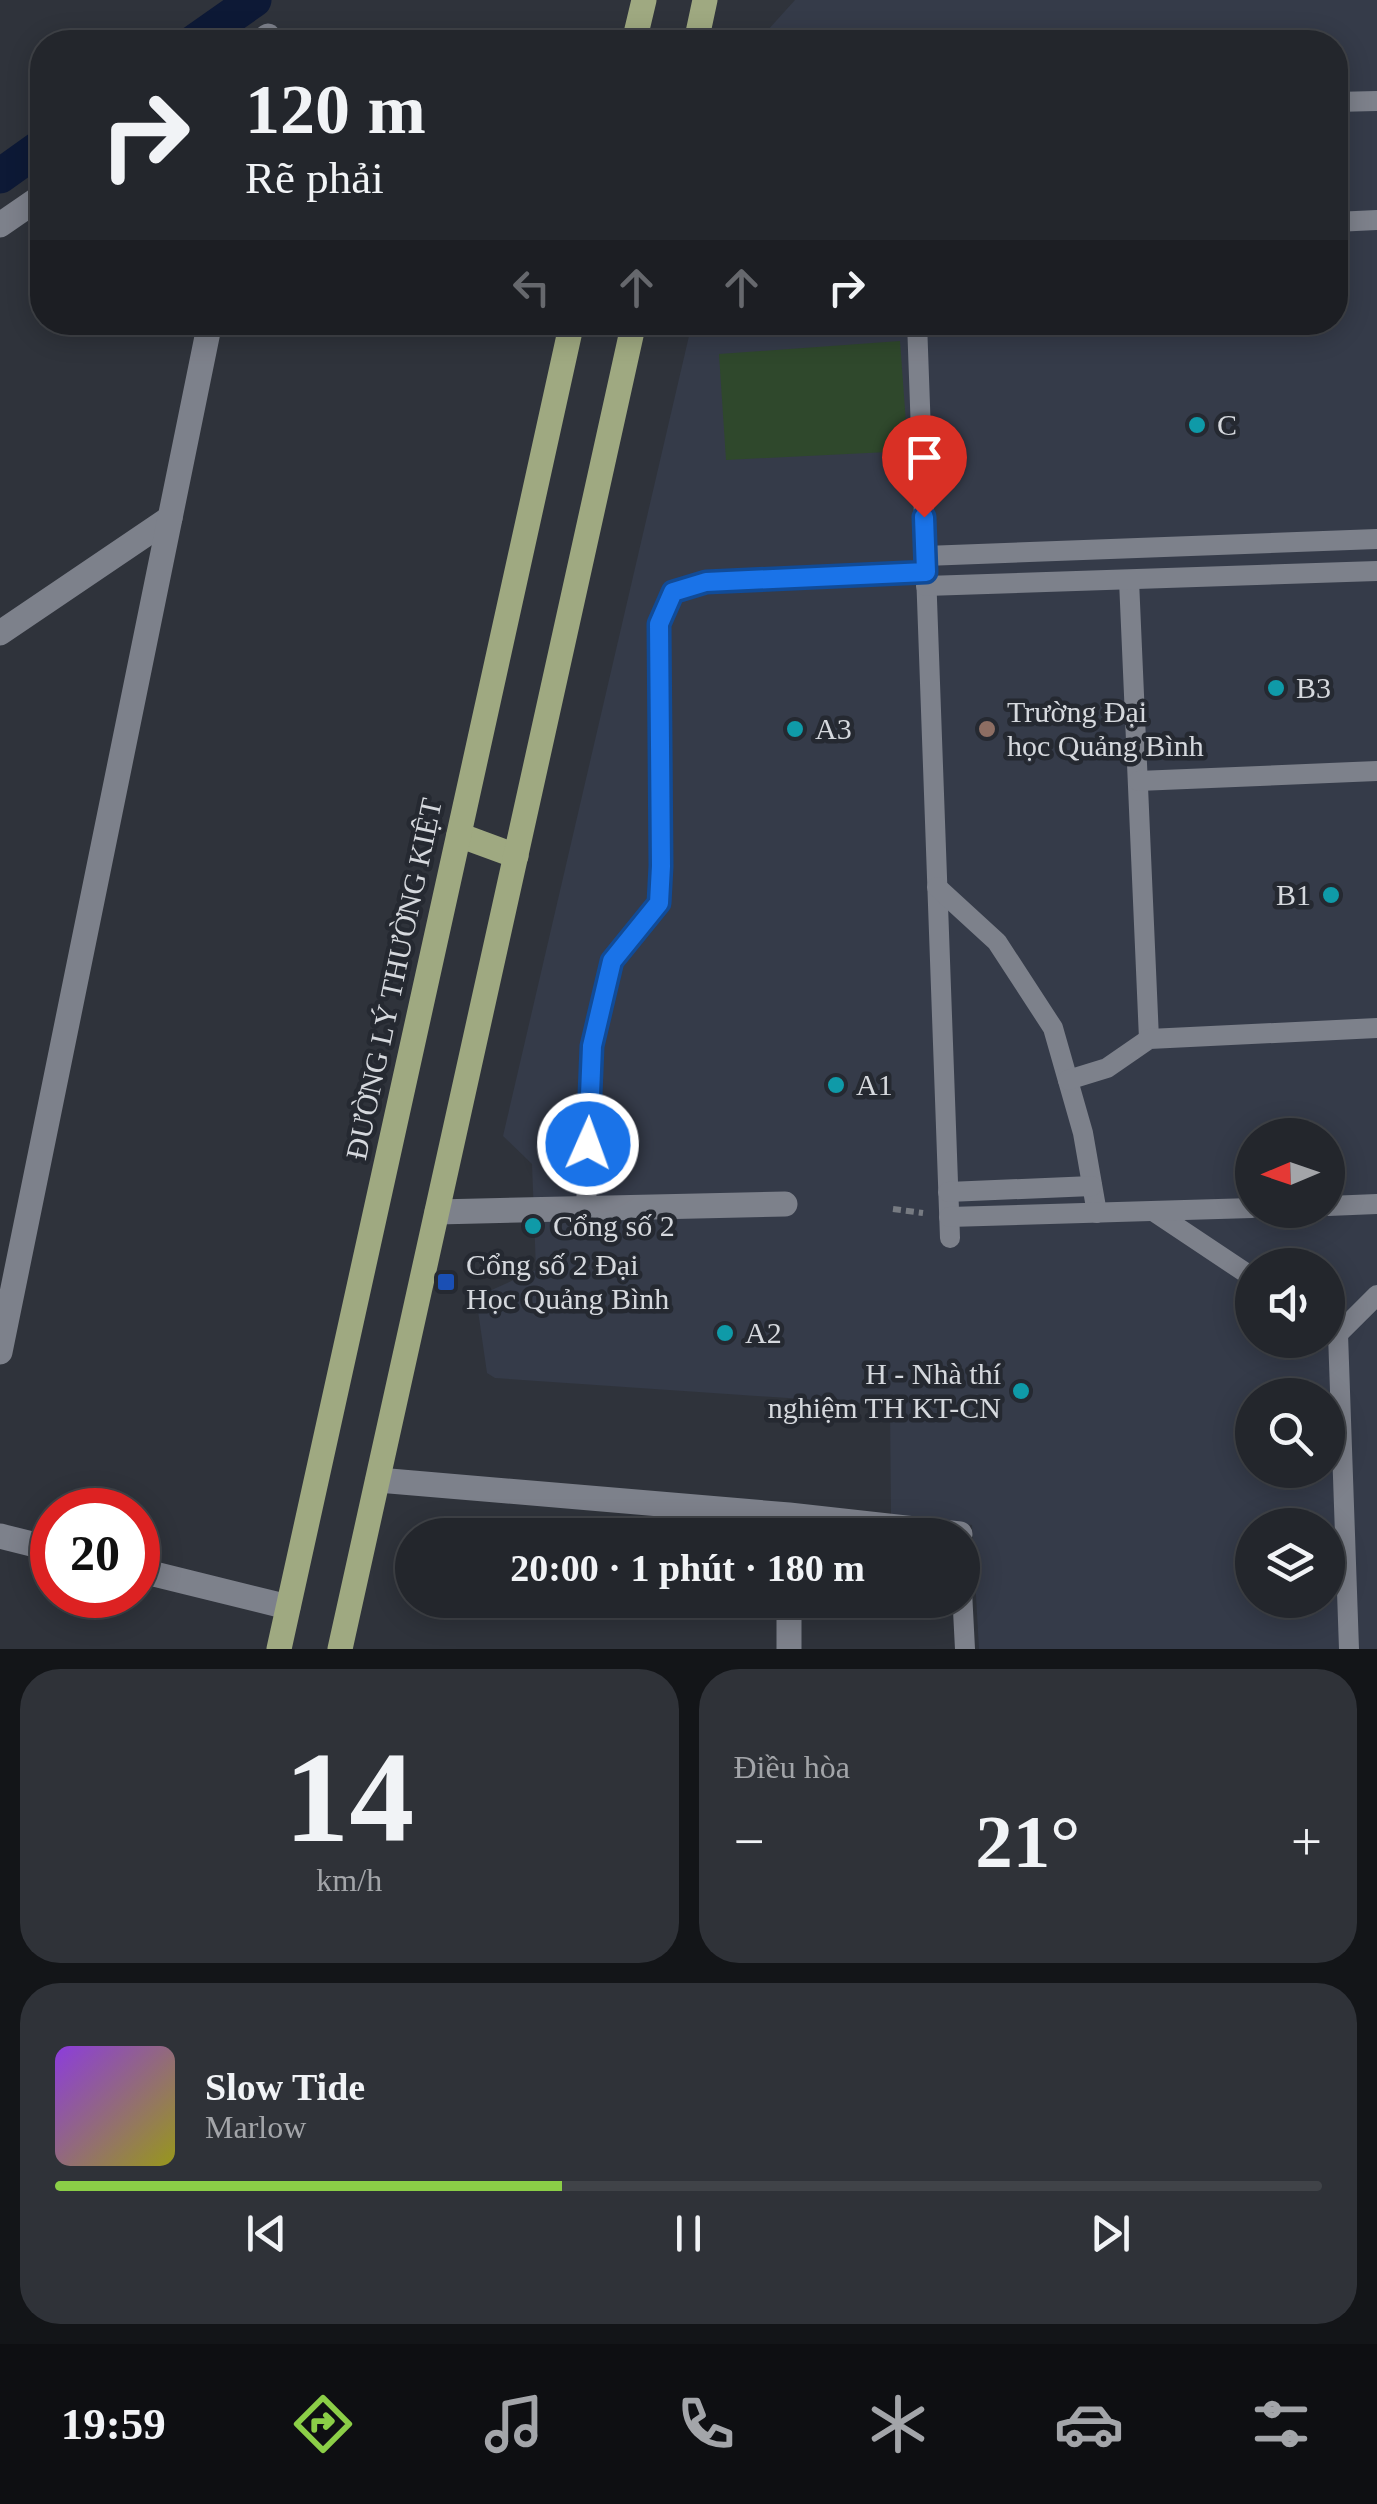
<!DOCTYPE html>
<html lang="vi">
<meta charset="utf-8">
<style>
:root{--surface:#23262c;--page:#2f3238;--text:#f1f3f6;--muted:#a3a5a9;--line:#404348;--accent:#8bce47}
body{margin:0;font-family:Georgia,serif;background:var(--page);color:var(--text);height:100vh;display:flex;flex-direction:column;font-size:38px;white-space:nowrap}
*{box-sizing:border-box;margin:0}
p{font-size:32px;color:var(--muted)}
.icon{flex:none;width:55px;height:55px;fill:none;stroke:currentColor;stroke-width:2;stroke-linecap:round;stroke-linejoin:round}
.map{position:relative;height:1649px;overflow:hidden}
.sheet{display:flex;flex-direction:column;gap:20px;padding:20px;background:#131518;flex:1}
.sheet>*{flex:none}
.top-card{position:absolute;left:30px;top:30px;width:1318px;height:305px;border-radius:40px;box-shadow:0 5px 25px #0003,0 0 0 2px var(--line);background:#23262c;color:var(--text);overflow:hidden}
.needle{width:65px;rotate:268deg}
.fabs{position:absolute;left:1235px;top:1118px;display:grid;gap:20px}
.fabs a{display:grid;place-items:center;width:110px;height:110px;border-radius:50%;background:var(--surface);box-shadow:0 5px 25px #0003,0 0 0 2px var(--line);font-size:50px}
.speed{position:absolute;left:30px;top:1488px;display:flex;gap:20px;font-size:50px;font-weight:700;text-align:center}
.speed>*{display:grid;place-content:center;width:130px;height:130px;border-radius:50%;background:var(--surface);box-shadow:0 5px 25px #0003,0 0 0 2px var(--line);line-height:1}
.speed .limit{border:15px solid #d22;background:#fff;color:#111}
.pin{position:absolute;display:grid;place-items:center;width:85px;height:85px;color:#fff;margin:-102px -42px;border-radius:50% 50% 50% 0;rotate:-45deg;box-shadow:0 0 10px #0007}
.pin .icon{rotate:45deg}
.me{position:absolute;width:110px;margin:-55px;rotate:2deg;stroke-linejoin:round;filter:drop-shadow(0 0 8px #0008)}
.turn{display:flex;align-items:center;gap:35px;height:210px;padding:0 50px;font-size:45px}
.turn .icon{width:130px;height:130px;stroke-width:2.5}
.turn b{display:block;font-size:70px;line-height:85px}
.lanes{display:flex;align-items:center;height:95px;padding:0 50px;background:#0003;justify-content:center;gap:50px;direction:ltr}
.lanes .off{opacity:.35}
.big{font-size:75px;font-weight:700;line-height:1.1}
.sheet .card{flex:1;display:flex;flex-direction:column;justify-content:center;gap:15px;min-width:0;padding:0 35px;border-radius:40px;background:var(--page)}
.sheet .dial{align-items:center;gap:0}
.dial b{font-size:130px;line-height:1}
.song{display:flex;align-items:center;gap:30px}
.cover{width:120px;height:120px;border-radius:15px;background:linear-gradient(135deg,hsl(270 70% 55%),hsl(60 70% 35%))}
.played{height:10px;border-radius:5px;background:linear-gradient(90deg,var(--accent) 40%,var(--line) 40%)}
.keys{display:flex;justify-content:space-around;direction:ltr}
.heat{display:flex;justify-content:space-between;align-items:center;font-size:55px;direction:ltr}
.sheet .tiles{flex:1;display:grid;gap:20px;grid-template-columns:1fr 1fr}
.card:last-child{grid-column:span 2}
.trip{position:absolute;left:395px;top:1518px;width:585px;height:100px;border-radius:50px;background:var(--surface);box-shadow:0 5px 25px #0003,0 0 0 2px var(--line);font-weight:700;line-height:100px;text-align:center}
.tabs{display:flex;height:160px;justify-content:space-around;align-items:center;background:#0e0f12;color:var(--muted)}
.tabs .icon{width:70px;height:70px}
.tabs .selected{color:var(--accent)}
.tabs b{font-size:45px;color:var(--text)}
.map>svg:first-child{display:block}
.built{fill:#353b49;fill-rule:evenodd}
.green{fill:#2f482c}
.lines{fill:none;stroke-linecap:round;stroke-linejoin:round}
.canal{stroke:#0d1936;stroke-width:35}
.path{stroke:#777b82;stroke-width:6;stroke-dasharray:8 5;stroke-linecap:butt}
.service{stroke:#7d818b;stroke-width:20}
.minor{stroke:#7d818b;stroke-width:25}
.primary{stroke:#9fa981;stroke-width:25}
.route-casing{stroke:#114b97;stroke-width:25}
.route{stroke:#1a73e8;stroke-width:18}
.culture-dot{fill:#0f9aa8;stroke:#252931;stroke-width:4}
.education-dot{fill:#8d6e63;stroke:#252931;stroke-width:4}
.transit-dot{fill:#1a4fb4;stroke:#252931;stroke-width:4}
.labels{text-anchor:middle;stroke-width:9;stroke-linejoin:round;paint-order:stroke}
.poi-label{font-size:30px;fill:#d5d8dd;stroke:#252931;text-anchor:start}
.street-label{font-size:30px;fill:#d5d8dd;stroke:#252931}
</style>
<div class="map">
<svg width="1377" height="1649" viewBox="0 0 1377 1649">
<rect width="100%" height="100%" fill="#2f333b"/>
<path class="built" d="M795 0H1377V1649H979L972 1525 891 1515 890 1405 495 1378 487 1373 476 1297 536 1270 532 1164 503 1136 692 323 1335 322V42H757ZM1252 1135H1328V1210H1252ZM1252 1265H1328V1340H1252ZM1252 1395H1328V1470H1252ZM1252 1525H1328V1600H1252Z"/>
<polygon class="green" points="900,341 908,451 726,460 719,354"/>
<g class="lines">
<g class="canal">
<polyline points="194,42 254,0"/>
<polyline points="0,176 42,146"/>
</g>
<polyline class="path" points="893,1209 923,1213"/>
<g class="service">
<polyline points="1335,102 1377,101"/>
<polyline points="1335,222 1377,220"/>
<polyline points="917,322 950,1238"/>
<polyline points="925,556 1377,539"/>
<polyline points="1129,580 1149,1039"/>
<polyline points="926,586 1377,571"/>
<polyline points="1138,781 1377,771"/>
<polyline points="937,887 997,942 1053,1028 1083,1133 1097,1213"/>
<polyline points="1068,1080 1107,1068 1149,1039 1377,1028"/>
<polyline points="948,1192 1092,1186"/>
<polyline points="1328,1206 1377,1204"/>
<polyline points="586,1209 592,1046 612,961 659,903 661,866 659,624 673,592 705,582 926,573"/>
<polyline points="1153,1211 1252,1277"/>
<polyline points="949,1217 1252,1208"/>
<polyline points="1329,1328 1338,1334 1377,1295"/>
<polyline points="1338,1334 1349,1649"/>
<polyline points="962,1591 965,1649"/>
</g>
<g class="minor">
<polyline points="260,42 268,36"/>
<polyline points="0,225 42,196"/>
<polyline points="0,633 170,518"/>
<polyline points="437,1212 785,1204"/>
<polyline points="0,1352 210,322"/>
<polyline points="378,1480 789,1515 960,1534"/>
<polyline points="0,1536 52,1549"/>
<polyline points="138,1570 288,1607"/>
<polyline points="789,1649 789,1600"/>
</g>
<g class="primary">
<polyline points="634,42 644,0"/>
<polyline points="696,42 705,0"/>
<polyline points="459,835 516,856"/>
<polyline points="279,1649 572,322"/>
<polyline points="340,1649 634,322"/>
</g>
</g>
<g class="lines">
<defs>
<polyline id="route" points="588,1144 592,1046 612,961 659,903 661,866 659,624 673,592 706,582 926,572 924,517"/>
</defs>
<use href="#route" class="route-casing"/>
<use href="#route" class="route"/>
</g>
<g class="culture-dot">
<circle cx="1197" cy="425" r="10"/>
<circle cx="1276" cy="688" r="10"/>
<circle cx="795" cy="729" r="10"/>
<circle cx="1331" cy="895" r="10"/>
<circle cx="836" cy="1085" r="10"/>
<circle cx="533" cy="1226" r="10"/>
<circle cx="725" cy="1333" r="10"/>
<circle cx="1021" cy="1391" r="10"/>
</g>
<circle class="education-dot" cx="987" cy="729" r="10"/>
<rect class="transit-dot" x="436" y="1272" width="20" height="20" rx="5"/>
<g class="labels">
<g class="poi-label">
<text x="1217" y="435">C</text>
<text x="1296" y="698">B3</text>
<text x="1007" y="722">Trường Đại<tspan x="1007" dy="34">học Quảng Bình</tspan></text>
<text x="815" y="739">A3</text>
<text x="1311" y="905" text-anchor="end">B1</text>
<text x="856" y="1095">A1</text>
<text x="553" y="1236">Cổng số 2</text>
<text x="466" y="1275">Cổng số 2 Đại<tspan x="466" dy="34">Học Quảng Bình</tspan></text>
<text x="745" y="1343">A2</text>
<text x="1001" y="1384" text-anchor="end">H - Nhà thí<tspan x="1001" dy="34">nghiệm TH KT-CN</tspan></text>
</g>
<g class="street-label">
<text transform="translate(394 979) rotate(-78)" y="10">ĐƯỜNG LÝ THƯỜNG KIỆT</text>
</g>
</g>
</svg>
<div class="fabs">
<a><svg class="needle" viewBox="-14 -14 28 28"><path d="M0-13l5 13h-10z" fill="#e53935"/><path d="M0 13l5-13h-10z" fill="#a3a5a9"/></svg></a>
<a><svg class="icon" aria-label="sound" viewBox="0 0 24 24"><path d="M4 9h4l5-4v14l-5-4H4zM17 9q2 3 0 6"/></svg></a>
<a><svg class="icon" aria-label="search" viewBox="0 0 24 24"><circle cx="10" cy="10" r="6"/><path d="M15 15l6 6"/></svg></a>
<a><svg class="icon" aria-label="layers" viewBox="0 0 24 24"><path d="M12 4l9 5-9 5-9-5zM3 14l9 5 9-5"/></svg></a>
</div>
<div class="speed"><div class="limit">20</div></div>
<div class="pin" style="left:924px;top:517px;background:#d93025"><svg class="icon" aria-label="arrive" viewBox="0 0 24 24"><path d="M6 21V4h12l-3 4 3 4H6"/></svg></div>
<svg class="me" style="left:588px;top:1144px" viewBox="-20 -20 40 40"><circle r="17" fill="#1a73e8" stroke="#fff" stroke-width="3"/><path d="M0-11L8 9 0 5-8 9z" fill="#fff"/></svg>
<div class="trip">20:00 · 1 phút · 180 m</div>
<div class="top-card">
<div class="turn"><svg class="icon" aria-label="right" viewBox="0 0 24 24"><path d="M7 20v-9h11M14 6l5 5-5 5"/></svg><div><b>120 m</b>Rẽ phải</div></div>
<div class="lanes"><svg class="icon off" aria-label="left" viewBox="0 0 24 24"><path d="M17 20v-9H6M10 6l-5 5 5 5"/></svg><svg class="icon off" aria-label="ahead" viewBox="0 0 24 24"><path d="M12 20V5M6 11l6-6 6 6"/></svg><svg class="icon off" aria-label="ahead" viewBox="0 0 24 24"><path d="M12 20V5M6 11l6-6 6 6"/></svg><svg class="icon" aria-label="right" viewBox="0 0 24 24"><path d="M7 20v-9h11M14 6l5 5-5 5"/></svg></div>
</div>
</div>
<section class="sheet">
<div class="tiles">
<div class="card dial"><b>14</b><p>km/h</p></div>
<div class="card"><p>Điều hòa</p>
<div class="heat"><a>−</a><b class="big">21°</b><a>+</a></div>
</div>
<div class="card">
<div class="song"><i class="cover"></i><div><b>Slow Tide</b><p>Marlow</p></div></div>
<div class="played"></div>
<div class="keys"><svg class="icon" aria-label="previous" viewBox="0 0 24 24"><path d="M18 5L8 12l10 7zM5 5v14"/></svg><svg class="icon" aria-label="pause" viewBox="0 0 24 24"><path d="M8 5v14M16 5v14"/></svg><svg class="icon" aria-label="next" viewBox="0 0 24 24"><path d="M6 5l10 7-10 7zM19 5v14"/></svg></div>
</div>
</div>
</section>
<nav class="tabs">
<b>19:59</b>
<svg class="icon selected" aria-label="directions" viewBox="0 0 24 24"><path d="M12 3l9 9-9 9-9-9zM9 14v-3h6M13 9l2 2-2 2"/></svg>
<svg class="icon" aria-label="music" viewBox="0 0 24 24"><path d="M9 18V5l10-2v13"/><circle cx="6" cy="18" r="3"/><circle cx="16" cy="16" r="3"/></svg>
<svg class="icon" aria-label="phone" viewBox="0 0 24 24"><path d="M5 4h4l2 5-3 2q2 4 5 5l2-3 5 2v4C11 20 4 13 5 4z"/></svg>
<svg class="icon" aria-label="climate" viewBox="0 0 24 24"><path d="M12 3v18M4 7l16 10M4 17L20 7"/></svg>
<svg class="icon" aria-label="car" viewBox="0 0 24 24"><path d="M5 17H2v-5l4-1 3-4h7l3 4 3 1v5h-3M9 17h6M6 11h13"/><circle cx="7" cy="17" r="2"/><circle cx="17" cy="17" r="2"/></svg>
<svg class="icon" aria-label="filters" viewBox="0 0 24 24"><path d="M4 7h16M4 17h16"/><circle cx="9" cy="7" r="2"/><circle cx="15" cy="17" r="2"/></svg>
</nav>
